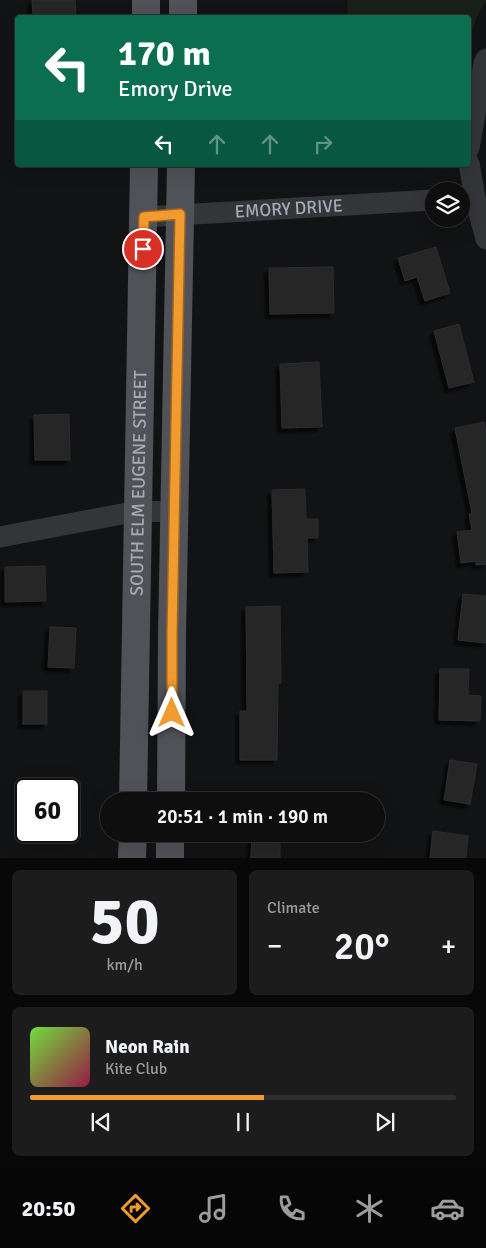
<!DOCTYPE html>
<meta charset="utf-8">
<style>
:root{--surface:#0e0e0f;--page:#1c1c1d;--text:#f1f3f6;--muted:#9b9c9e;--line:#2e2e2f;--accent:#f09a2f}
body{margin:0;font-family:Signika,sans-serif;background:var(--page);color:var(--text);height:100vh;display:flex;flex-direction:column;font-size:19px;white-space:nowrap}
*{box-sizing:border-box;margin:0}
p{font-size:16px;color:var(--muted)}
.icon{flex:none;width:28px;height:28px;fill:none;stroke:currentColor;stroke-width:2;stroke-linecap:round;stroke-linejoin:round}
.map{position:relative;height:858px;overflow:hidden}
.drawer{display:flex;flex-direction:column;gap:12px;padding:12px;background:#080808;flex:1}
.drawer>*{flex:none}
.guide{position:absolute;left:15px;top:15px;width:456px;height:152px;border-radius:5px;box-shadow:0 5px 20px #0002,0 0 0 1px var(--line);background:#0b6e4f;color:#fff;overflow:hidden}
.controls{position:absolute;left:425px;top:182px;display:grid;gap:10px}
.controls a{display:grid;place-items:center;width:45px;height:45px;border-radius:50%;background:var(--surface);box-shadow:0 5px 20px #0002,0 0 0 1px var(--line);font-size:25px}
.speed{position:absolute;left:15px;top:778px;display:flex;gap:10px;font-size:25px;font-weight:700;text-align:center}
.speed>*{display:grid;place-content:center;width:65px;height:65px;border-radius:50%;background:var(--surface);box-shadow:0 5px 20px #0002,0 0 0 1px var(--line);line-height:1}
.speed .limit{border:2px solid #111;border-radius:8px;background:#fff;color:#111}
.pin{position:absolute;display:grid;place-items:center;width:42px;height:42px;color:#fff;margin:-21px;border:2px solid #fff;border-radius:50%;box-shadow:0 1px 5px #0007}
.me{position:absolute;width:55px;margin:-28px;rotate:0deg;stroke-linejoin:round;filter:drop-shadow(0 0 4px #0008)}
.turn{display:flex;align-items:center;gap:18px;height:105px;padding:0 20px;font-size:22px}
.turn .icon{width:65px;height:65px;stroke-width:2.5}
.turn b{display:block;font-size:35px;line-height:42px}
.lanes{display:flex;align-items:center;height:48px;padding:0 20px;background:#0003;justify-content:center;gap:25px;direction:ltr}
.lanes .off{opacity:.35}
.big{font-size:38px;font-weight:600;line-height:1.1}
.drawer .widget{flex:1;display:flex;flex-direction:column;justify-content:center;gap:8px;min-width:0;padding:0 18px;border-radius:8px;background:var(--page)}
.drawer .dial{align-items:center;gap:0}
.dial b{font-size:65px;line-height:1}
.song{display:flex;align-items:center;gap:15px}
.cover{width:60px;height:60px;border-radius:8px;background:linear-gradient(135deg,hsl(100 70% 55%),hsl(340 70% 35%))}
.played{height:5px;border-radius:2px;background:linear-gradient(90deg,var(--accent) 55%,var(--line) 55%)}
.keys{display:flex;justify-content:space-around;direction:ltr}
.heat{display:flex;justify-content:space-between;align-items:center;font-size:28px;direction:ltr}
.drawer .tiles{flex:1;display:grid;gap:12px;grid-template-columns:1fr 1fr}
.widget:last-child{grid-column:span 2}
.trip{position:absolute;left:100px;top:792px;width:285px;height:50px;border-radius:25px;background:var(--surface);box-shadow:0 5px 20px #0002,0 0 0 1px var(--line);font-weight:600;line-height:50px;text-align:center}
.tab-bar{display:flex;height:80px;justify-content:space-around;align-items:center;background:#060606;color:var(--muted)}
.tab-bar .icon{width:35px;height:35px}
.tab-bar .active{color:var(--accent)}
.tab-bar b{font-size:22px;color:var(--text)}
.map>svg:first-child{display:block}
.green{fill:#191f19}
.building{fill:#252628;stroke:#2c2d30;filter:url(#shadow)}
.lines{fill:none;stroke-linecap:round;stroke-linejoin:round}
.minor{stroke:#343539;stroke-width:21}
.primary{stroke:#505258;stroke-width:28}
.route-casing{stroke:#9c641f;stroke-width:12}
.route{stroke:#f09a2f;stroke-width:9}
.labels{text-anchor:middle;stroke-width:5;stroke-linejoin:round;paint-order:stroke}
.street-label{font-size:18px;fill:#a4abb5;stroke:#0e0e0f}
</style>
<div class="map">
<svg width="486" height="858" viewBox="0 0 486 858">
<defs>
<filter id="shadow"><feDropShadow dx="-4.5" dy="4.5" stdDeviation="1" flood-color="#0009"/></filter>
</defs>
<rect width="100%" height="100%" fill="#121314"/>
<polygon class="green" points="347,0 486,0 476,19 469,41 469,18 348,17"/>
<g class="building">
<polygon points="32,0 75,0 76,18 45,18 45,16 33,16"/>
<polygon points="436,247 450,293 425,301 417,277 405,281 398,258"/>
<polygon points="333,267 334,313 270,314 269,268"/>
<polygon points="459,324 474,382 449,388 434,331"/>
<polygon points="319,362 322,427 282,428 280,364"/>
<polygon points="69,414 70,460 35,460 34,415"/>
<polygon points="484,422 486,433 486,564 476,565 476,561 461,563 457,532 472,530 469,514 472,513 455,428"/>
<polygon points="305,489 306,519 318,519 318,538 307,538 308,572 274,573 272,490"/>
<polygon points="45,566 46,601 5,602 5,567"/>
<polygon points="463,594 486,596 486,643 458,640"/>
<polygon points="280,606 281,683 278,683 277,760 240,760 240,711 247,711 246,607"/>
<polygon points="50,627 76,628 74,668 48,667"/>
<polygon points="440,669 469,669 468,695 481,696 480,721 439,720"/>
<rect x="23" y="691" width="24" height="33"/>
<polygon points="450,760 477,764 470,804 444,800"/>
<polygon points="433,831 468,836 466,858 430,858"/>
<polygon points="252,834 280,834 280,858 251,858"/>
</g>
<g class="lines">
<g class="minor">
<polyline points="469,148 484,63 486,59"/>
<polyline points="469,163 475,198 486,239"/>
<path id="s1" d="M143 217 434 200"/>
<polyline points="0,537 138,511 175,512"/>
</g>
<g class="primary">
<polyline points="146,18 146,0"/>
<polyline points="183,18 183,0"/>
<path id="s2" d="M133 801 144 165"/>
<polyline points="171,801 172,635 181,165"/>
<polyline points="132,858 133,834"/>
<polyline points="170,858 170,834"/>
</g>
</g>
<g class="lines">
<defs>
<polyline id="route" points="143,249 144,217 180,214 172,635 172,713"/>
</defs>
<use href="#route" class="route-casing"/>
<use href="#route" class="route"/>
</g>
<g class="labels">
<g class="street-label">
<text dy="6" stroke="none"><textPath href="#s1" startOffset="146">EMORY DRIVE</textPath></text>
<text dy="6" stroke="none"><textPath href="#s2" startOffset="318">SOUTH ELM EUGENE STREET</textPath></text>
</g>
</g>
</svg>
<div class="controls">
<a><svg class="icon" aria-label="layers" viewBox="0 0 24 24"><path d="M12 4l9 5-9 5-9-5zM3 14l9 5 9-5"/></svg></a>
</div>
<div class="speed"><div class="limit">60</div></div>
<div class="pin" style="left:143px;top:249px;background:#d93025"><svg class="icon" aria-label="arrive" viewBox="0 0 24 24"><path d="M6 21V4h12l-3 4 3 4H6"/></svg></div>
<svg class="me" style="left:172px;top:713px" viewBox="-20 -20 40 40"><path d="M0-17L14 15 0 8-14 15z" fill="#f09a2f" stroke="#fff" stroke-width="4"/></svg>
<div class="trip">20:51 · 1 min · 190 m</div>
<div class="guide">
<div class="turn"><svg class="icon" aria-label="left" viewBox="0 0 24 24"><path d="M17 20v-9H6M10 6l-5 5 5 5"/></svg><div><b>170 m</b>Emory Drive</div></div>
<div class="lanes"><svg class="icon" aria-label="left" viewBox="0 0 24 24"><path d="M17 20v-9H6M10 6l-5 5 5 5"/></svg><svg class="icon off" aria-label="ahead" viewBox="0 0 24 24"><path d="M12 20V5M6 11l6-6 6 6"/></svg><svg class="icon off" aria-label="ahead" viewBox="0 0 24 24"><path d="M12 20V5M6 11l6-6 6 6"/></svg><svg class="icon off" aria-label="right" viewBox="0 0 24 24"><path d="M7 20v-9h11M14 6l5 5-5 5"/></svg></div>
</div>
</div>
<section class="drawer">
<div class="tiles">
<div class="widget dial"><b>50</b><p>km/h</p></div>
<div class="widget"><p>Climate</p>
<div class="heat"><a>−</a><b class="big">20°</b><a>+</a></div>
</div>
<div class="widget">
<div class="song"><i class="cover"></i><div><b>Neon Rain</b><p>Kite Club</p></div></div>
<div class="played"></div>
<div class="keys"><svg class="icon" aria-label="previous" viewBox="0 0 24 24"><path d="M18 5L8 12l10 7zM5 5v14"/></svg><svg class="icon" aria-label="pause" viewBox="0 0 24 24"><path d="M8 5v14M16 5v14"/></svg><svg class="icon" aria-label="next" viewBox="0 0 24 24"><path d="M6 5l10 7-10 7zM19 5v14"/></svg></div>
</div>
</div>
</section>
<nav class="tab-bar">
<b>20:50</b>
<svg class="icon active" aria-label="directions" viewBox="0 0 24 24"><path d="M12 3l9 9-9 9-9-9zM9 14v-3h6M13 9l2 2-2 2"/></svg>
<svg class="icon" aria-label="music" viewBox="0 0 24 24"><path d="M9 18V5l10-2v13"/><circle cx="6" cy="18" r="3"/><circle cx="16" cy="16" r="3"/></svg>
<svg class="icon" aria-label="phone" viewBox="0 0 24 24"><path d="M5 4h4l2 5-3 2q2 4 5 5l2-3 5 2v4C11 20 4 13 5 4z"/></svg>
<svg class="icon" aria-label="climate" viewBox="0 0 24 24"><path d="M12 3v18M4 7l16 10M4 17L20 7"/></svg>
<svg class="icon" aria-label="car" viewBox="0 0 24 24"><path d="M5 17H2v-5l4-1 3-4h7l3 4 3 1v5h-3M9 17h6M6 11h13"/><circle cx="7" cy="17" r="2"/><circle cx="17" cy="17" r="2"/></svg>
</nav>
